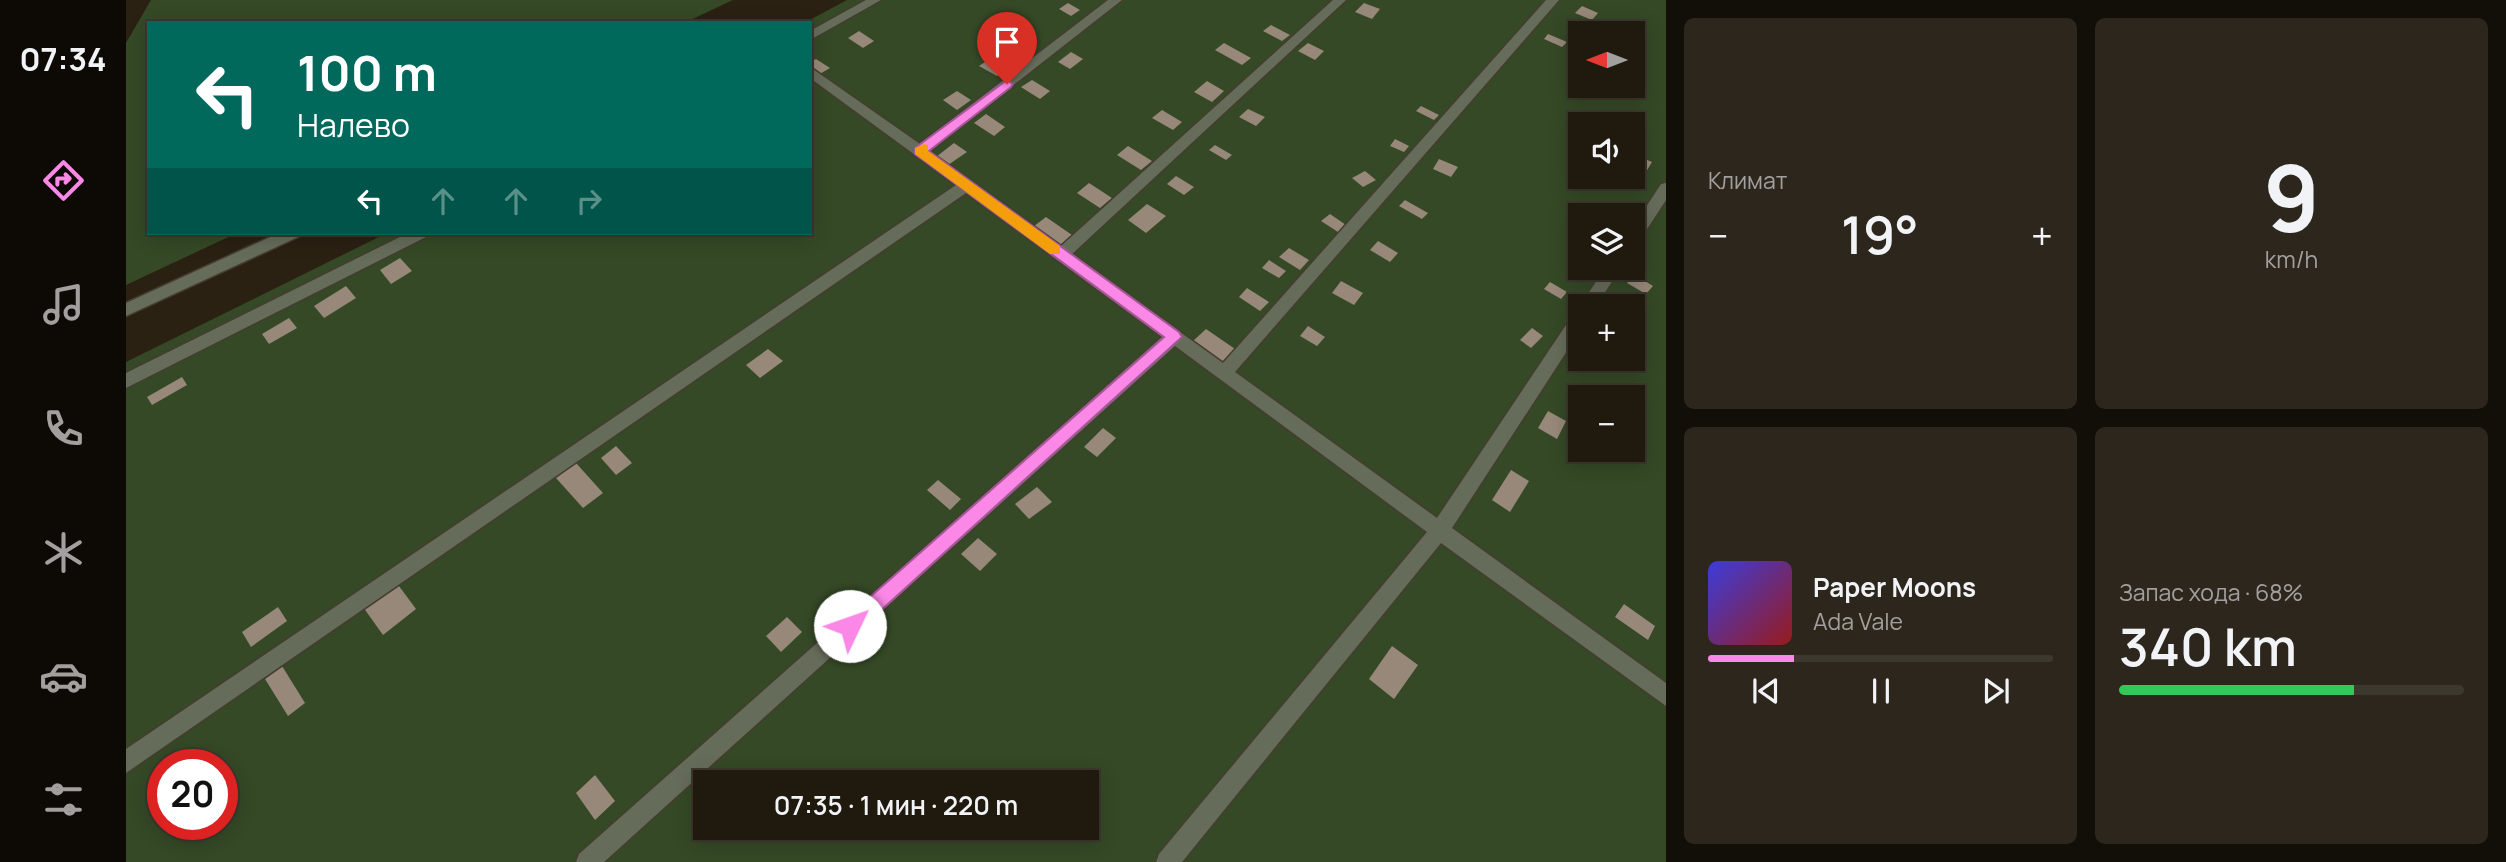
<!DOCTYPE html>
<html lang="ru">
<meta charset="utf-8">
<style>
:root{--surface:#20190e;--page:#2d261c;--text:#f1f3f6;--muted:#a2a09e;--line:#3d382e;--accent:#fb87e6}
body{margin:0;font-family:Manrope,sans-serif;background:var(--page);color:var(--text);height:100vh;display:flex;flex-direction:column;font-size:26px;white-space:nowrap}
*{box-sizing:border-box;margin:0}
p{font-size:23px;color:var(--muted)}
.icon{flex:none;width:38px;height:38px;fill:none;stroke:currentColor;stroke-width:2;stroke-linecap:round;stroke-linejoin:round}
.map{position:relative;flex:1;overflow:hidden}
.drawer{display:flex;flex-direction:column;gap:18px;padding:18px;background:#120e08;width:840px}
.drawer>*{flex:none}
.top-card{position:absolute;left:21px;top:21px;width:665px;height:214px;border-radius:0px;box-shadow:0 4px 18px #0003,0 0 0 2px var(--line);background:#00695c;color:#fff;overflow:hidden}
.needle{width:46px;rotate:270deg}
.fabs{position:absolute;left:1442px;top:21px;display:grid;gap:14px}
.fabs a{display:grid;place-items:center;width:77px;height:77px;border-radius:0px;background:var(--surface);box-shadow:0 4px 18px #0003,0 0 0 2px var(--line);font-size:35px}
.speed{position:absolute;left:21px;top:749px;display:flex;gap:14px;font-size:35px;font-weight:700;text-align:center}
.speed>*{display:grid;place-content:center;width:91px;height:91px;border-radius:50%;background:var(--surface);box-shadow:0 4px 18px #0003,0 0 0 2px var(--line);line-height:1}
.speed .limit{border:10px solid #d22;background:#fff;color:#111}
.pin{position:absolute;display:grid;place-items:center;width:60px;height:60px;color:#fff;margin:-72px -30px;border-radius:50% 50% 50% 0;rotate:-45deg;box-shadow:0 0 7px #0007}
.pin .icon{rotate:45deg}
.me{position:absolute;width:77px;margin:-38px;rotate:48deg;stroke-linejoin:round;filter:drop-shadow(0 0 5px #0008)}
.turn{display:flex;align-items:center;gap:24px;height:147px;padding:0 35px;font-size:32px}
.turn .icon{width:91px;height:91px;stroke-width:2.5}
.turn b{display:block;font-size:49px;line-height:60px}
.lanes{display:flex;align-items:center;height:66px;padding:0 35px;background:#0003;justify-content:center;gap:35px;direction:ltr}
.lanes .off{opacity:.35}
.big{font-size:52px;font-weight:600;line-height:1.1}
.drawer .tile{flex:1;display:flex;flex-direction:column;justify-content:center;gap:10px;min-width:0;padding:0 24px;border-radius:10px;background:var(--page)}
.drawer .dial{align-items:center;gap:0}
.dial b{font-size:91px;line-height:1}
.song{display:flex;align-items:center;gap:21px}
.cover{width:84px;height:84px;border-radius:10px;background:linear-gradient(135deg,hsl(240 70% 55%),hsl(0 70% 35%))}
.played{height:7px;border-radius:4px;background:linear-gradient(90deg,var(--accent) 25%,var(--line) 25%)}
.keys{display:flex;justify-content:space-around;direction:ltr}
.heat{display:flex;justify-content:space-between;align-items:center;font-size:38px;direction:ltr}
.charge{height:10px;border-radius:5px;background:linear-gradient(90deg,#34c759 68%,var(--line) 0)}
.drawer .tiles{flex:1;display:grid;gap:18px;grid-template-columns:repeat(2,1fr)}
.trip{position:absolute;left:567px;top:770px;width:406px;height:70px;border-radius:0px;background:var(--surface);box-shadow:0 4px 18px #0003,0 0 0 2px var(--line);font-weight:600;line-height:70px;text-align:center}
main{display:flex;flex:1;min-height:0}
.tabs{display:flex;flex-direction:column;width:126px;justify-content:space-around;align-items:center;background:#0d0a06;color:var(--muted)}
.tabs .icon{width:49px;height:49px}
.tabs .active{color:var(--accent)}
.tabs b{font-size:32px;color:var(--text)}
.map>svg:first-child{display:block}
.green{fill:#354926;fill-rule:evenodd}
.building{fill:#978879}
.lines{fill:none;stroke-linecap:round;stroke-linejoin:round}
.minor-casing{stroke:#453d2f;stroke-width:3}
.minor{fill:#666c5a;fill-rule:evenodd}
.route{fill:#fb87e6;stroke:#a35896;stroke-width:2}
.slow{fill:#f59e0b}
</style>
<main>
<nav class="tabs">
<b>07:34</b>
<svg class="icon active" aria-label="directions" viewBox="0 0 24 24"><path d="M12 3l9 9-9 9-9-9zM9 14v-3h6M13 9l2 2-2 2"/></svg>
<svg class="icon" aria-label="music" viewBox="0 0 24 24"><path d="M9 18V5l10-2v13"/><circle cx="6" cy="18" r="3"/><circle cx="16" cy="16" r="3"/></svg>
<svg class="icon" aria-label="phone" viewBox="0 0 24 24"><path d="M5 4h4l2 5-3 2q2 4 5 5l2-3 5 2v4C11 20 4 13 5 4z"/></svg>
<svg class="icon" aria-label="climate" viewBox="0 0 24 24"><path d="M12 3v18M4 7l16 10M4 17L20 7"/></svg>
<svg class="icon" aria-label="car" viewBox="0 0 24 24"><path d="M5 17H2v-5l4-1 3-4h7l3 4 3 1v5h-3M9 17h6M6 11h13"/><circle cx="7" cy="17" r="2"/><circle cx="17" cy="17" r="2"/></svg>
<svg class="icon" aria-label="filters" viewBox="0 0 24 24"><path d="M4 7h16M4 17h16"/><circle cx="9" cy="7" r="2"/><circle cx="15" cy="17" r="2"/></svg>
</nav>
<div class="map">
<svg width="1540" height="862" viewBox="0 0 1540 862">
<rect width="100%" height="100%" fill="#2a2113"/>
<g class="green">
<polygon points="25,0 607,0 558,23 23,23 23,233 111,233 0,285 0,43"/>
<path d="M721 0H1540V862H0V362L261 233H684V23H678ZM1454 33H1507V86H1454ZM1454 124H1507V177H1454ZM1454 215H1507V268H1454ZM1454 306H1507V359H1454ZM1454 397H1507V450H1454ZM37 765H96V824H37ZM579 782H961V828H579Z"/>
</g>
<g class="building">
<polygon points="942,3 954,10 945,16 933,9"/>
<polygon points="1238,3 1254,9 1246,19 1229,12"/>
<polygon points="1456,6 1472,13 1466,20 1449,13"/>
<polygon points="1145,25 1164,35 1156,41 1137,31"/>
<polygon points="733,31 748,41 737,48 722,38"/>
<polygon points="1422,34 1441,42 1436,47 1418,39"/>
<polygon points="1098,43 1125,58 1116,65 1089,50"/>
<polygon points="1182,43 1198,51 1189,60 1172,51"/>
<polygon points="945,52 957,59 944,69 932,62"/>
<polygon points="690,59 704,68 692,75 684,70 684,62"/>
<polygon points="862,60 880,70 871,76 853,66"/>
<polygon points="906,80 924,91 914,99 895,87"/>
<polygon points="1081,81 1098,91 1086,102 1068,92"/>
<polygon points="831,91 845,100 831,110 817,100"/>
<polygon points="1295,106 1313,115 1308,120 1290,111"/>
<polygon points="1122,109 1139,117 1130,126 1113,117"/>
<polygon points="1036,110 1056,122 1047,130 1026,118"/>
<polygon points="860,114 879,127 868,136 848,123"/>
<polygon points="1269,139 1283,146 1278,152 1264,146"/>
<polygon points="828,143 841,152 822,165 810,157"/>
<polygon points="1089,145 1106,155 1100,160 1083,150"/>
<polygon points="1002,146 1026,161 1015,170 991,155"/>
<polygon points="1507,154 1526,162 1520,172 1507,167"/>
<polygon points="1313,159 1332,167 1325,177 1307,169"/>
<polygon points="1239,171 1250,180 1237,187 1226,178"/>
<polygon points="1050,176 1068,187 1058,195 1041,184"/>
<polygon points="963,183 986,198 974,208 951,193"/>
<polygon points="1279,200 1302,213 1296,219 1273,206"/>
<polygon points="1021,204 1040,216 1020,233 1002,220"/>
<polygon points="1204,214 1220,225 1212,232 1195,221"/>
<polygon points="920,217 946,235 930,249 903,230"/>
<polygon points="1252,241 1272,253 1264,262 1244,250"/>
<polygon points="1163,248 1183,260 1174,270 1153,257"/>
<polygon points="274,258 286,271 265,284 254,270"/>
<polygon points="1143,260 1160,271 1153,278 1136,268"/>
<polygon points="1509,275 1527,286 1520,294 1501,283"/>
<polygon points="1215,281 1237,293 1228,305 1206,293"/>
<polygon points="1424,282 1441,292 1435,299 1418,289"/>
<polygon points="220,286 230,298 198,318 188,306"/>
<polygon points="1121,288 1143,302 1134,311 1113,297"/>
<polygon points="163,318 171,328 143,344 136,334"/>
<polygon points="1182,326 1199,337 1191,346 1174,336"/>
<polygon points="1406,328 1417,336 1405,348 1394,340"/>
<polygon points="1080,329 1112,351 1100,364 1067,341"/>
<polygon points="642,349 657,361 634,378 620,365"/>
<polygon points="56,377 61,385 26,405 21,397"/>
<polygon points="1422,411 1440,421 1431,439 1412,428"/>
<polygon points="977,428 990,438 971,457 958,447"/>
<polygon points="490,446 506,463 490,475 475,458"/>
<polygon points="450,463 477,493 457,508 430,478"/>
<polygon points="1385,470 1403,481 1384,512 1366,500"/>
<polygon points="812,480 835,499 824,510 801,490"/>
<polygon points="911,487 926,502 903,519 889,504"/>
<polygon points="852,538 871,554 854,571 835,554"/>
<polygon points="270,582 290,609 257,635 237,607"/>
<polygon points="1498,604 1529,626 1522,640 1489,617"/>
<polygon points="152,607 161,621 125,647 116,632"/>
<polygon points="661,617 676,632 655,652 640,636"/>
<polygon points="1266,646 1292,665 1268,699 1243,679"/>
<polygon points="156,666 179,703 162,716 139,679"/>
<polygon points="469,775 489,801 469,820 450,793"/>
</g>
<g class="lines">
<defs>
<g id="minor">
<polygon points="740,0 755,0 684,40 684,31"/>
<polygon points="982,0 996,0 803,151 935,246 1207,0 1220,0 946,254 1097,363 1420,0 1433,0 1109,372 1311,518 1448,313 1454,312 1454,331 1326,528 1540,683 1540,706 1315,543 1056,862 1030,862 1033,854 1301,532 1049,346 478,862 450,862 453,854 1036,337 840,193 0,773 0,749 830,185 684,78 684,67 794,144"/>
<polygon points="1540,183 1540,200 1512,243 1507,245 1507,227 1535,184"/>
<polygon points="153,233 175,233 172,237 0,316 0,303"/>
<polygon points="282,233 303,233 300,237 0,388 0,373"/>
<polygon points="1479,268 1495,268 1470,306 1454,306"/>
</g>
</defs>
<use href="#minor" class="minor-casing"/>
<use href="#minor" class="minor"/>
</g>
<polygon class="route" points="881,80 887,84 885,87 803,151 1053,332 1056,337 730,633 724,635 718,633 715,626 718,620 1038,337 789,154 789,148"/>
<polygon class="slow" points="798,144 802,145 802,151 934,246 934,254 924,254 789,154 789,148"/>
</svg>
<div class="fabs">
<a><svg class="needle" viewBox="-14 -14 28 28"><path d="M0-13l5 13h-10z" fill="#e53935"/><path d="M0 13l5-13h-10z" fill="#a2a09e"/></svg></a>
<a><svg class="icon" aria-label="sound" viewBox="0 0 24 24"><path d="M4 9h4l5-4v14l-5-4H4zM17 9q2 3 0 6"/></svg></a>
<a><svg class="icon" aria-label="layers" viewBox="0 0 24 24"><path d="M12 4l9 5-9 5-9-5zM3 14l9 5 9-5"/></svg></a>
<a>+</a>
<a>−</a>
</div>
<div class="speed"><div class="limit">20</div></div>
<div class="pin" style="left:881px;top:84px;background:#d93025"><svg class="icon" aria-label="arrive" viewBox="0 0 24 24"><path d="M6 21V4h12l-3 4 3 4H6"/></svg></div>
<svg class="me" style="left:724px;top:626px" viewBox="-20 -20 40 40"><circle r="19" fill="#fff"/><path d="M0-13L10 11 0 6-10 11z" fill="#fb87e6"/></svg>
<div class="trip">07:35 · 1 мин · 220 m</div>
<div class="top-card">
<div class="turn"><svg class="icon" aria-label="left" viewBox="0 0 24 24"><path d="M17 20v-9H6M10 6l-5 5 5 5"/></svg><div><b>100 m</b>Налево</div></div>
<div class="lanes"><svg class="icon" aria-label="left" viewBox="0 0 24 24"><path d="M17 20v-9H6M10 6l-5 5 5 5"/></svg><svg class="icon off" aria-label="ahead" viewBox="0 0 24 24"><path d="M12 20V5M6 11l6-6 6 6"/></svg><svg class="icon off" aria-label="ahead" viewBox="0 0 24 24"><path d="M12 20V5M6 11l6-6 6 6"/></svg><svg class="icon off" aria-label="right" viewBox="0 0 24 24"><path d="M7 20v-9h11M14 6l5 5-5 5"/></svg></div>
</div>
</div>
<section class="drawer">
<div class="tiles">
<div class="tile"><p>Климат</p>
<div class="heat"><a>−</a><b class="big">19°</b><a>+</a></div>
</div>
<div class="tile dial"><b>9</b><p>km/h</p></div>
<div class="tile">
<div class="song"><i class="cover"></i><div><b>Paper Moons</b><p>Ada Vale</p></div></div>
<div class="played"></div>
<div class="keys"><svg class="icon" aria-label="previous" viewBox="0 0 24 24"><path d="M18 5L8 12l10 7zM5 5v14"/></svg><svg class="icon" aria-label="pause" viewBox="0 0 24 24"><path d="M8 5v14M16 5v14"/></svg><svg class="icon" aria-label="next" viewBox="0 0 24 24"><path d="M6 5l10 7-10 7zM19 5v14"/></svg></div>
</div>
<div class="tile"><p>Запас хода · 68%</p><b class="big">340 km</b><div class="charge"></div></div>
</div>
</section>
</main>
